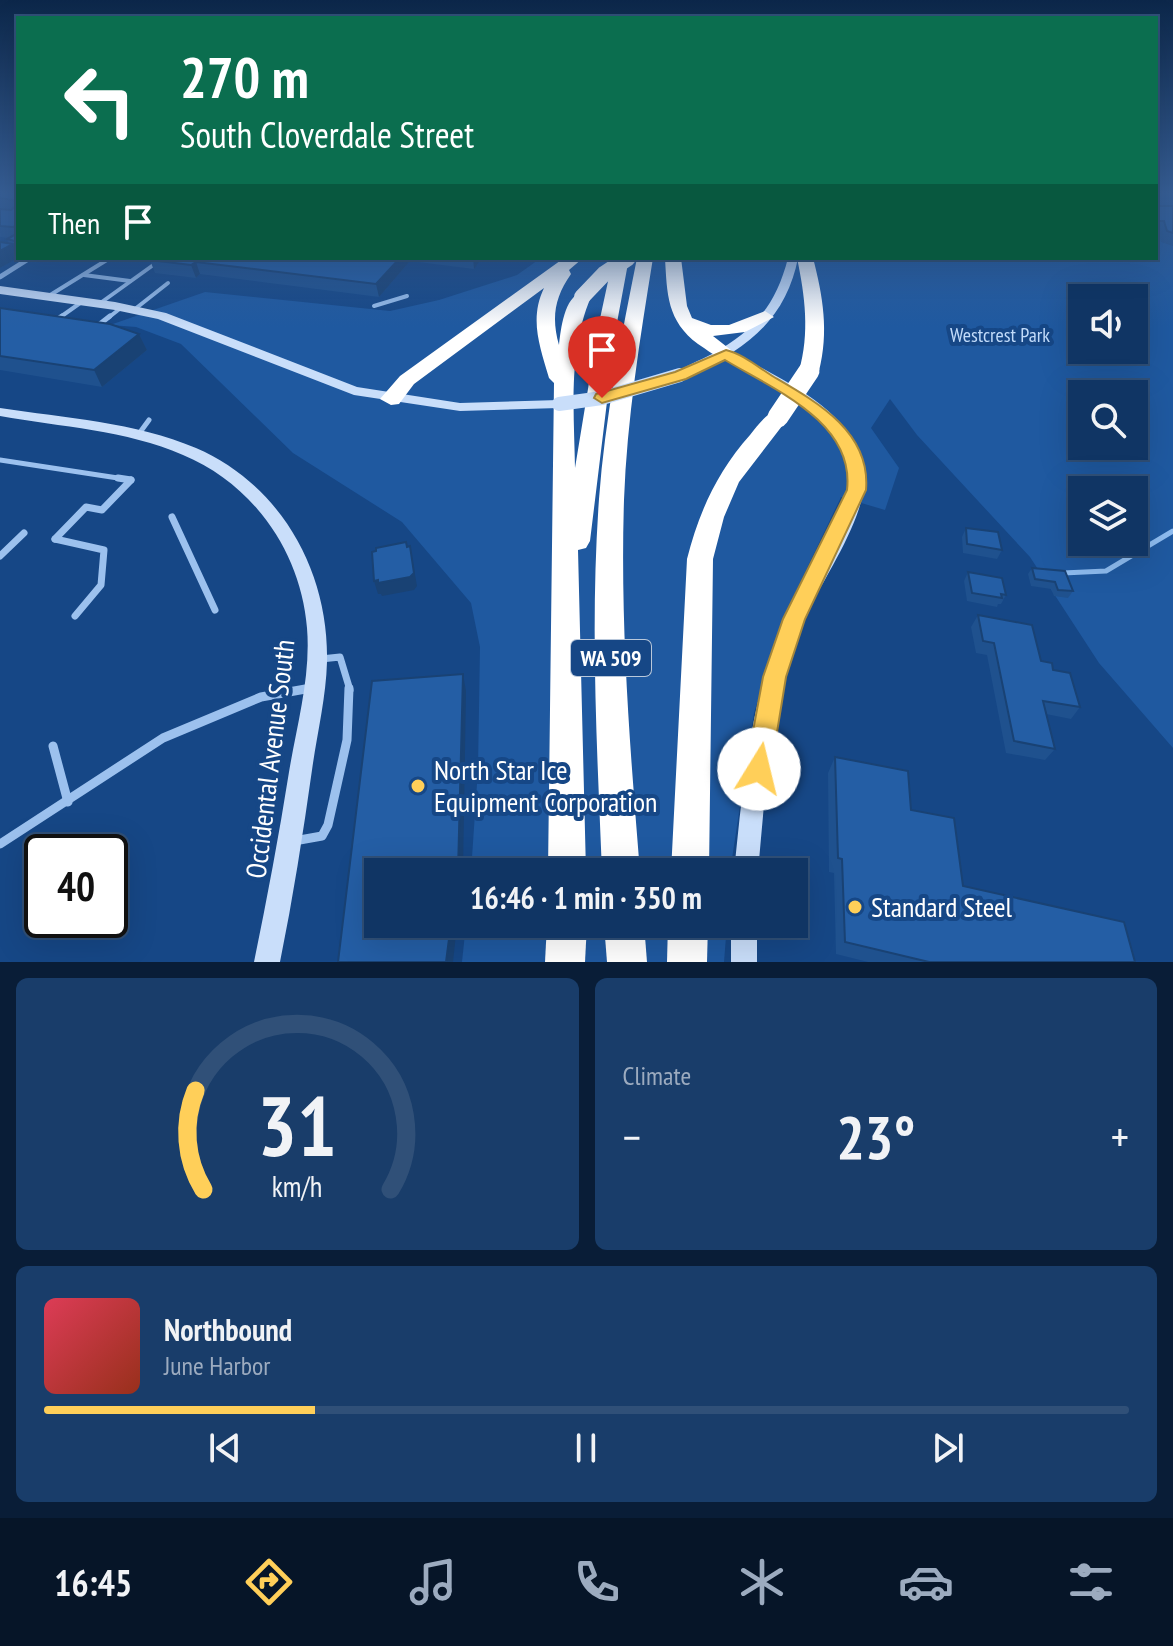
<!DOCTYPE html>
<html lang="en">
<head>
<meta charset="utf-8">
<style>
  :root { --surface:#103564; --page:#193d6a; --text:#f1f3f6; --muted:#9cabbf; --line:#305078; --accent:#ffcf59 }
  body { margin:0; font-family:"PT Sans Narrow",sans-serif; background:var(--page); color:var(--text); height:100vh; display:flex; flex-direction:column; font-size:30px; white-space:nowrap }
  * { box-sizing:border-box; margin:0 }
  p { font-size:26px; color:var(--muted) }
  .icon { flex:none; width:44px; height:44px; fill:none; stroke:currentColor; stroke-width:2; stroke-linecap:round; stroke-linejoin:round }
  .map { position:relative; height:962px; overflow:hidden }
  .sheet { display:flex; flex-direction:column; gap:16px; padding:16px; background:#091d37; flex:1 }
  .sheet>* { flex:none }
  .banner { position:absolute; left:16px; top:16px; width:1142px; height:244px; border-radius:0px; box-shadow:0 8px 32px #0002,0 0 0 2px var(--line); background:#0b6e4f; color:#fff; overflow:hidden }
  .tools { position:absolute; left:1068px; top:284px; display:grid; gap:16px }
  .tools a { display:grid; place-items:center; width:80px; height:80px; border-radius:0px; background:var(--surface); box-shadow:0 8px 32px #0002,0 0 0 2px var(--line); font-size:40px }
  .speed { position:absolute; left:24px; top:834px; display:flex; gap:16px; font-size:40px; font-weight:700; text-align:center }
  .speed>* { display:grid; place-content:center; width:104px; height:104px; border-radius:50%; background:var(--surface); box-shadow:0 8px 32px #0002,0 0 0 2px var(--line); line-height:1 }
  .speed .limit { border:4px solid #111; border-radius:12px; background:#fff; color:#111 }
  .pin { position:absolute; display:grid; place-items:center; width:68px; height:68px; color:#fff; margin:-82px -34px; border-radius:50% 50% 50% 0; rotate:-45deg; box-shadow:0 0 8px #0007 }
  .pin .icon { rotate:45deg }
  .me { position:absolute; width:88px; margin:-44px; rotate:9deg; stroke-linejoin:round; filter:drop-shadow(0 0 6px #0008) }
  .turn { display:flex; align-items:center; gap:28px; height:168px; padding:0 32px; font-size:36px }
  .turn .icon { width:104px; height:104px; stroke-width:2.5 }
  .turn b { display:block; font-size:56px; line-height:68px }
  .then { display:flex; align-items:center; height:76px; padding:0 32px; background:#0003; gap:16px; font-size:30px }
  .big { font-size:60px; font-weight:700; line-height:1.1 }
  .sheet .widget { flex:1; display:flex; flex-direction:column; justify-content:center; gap:12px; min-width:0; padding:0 28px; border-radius:12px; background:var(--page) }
  .sheet .dial { align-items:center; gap:0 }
  .dial svg { height:208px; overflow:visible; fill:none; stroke:var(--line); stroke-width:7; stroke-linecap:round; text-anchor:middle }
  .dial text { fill:var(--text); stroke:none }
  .song { display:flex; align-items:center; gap:24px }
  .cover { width:96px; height:96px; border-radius:12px; background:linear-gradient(135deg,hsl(350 70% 55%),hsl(10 70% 35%)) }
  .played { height:8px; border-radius:4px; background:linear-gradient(90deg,var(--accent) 25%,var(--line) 25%) }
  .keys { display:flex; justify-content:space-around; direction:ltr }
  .heat { display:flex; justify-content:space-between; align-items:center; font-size:44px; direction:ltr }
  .sheet .tiles { flex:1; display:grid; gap:16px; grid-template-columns:1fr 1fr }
  .widget:last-child { grid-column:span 2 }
  .trip { position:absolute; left:364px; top:858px; width:444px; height:80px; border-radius:0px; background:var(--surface); box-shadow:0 8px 32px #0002,0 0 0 2px var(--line); font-weight:700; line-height:80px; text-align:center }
  .dock { display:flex; height:128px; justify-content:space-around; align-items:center; background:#061528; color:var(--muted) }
  .dock .icon { width:56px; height:56px }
  .dock .active { color:var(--accent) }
  .dock b { font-size:36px; color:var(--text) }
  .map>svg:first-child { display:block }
  .green { fill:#1f59a0; fill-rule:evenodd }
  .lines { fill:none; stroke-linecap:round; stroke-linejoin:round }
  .stream { stroke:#8ebcf0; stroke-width:5 }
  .lane-far3 { stroke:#9cc1ee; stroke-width:4 }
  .lane-far2 { stroke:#9cc1ee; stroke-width:5 }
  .lane-far1 { stroke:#9cc1ee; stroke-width:7 }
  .lane { stroke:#9cc1ee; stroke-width:9 }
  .street { stroke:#9cc1ee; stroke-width:5 }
  .secondary { fill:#c9defa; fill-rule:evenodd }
  .highway { fill:#fff; fill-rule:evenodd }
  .secondary-bridge { stroke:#c9defa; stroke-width:14 }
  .highway-bridge-far1 { stroke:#fff; stroke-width:16 }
  .highway-bridge { stroke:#fff; stroke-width:21 }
  .wall { fill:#1f518e }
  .shaded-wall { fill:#194274 }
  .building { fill:#245ea5; stroke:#194274; stroke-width:2 }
  .route { fill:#ffcf59; stroke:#a6873a; stroke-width:2 }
  .poi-dot { fill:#ffcf59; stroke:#164786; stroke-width:3 }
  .labels { text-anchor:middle; stroke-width:8; stroke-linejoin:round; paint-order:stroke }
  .far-park-label { font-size:20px; fill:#c1dbfa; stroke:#164786 }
  .shield { fill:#164786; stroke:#b9c8db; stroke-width:2 }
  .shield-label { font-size:22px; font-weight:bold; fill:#fff }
  .near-street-label { font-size:28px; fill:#fff; stroke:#164786 }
  .near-poi-label { font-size:28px; fill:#fff; stroke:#164786; text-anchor:start }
</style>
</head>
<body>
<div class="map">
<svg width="1173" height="962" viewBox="0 0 1173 962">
  <rect width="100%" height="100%" fill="#164786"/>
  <!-- green -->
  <g class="green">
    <path d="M 1156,192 L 1173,192 L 1173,748 L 1099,663 L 1030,557 L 917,435 L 890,399 L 871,428 L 899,468 L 885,510 L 841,497 L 783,618 L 754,713 L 730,872 L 471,872 L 478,769 L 480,647 L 471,603 L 402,522 L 293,453 L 181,344 L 136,327 L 110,325 L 205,292 L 390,311 L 439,300 L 517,275 L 541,258 L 1156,258 ZM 1082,298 L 1134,298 L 1134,350 L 1082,350 ZM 1082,394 L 1134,394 L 1134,446 L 1082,446 ZM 1082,490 L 1134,490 L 1134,542 L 1082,542 Z"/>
    <path d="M 466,924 L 727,924 L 724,962 L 462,962 Z"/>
  </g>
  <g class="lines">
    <!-- stream -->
    <path class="stream" d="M 1063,573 L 1106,571 L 1173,531"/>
    <!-- lane-far3 -->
    <g class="lane-far3">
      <path d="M 84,275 L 130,281"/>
      <path d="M 47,297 L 110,258"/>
      <path d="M 99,304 L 163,258"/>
      <path d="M 374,306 L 407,296"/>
      <path d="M 135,309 L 168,283"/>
      <path d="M 59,318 L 83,301"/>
      <path d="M 108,318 L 122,307"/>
    </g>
    <!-- lane-far2 -->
    <g class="lane-far2">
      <path d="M 56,320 L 62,316"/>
      <path d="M 96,327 L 110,316"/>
      <path d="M 138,435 L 149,420"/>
      <path d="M 0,460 L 131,480"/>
    </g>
    <!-- lane-far1 -->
    <g class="lane-far1">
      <path d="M 118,478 L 131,480"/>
      <path d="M 172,517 L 215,610"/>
      <path d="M 55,539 L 104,550 L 101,585 L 75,616"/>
      <path d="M 55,539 L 86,507 L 102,510 L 131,480"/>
      <path d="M 0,556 L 24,533"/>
      <path d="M 321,659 L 340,657 L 350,690"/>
      <path d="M 300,690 L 312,688"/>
    </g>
    <!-- lane -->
    <g class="lane">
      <path d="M 53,746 L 68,802"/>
      <path d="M 294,841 L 322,836 L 328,825 L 347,740 L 349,688"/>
      <path d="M 0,844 L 163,738 L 261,697 L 311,688"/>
    </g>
    <!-- street -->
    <path class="street" d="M 0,277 L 30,258"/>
    <!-- secondary -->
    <g class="secondary">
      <path d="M 788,258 L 798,258 C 790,299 769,329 733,352 C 779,379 842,404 862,458 C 878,503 824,575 806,616 C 770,696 766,786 758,872 L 734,872 C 743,786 750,696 786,617 C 805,575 859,508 847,461 C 835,412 763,381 724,358 L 685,378 L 675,378 L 673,375 C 684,366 699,361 712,354 C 754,331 776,305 788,258 Z"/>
      <path d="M 0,286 L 115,302 L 166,313 L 357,387 L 460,403 L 559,400 L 566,404 L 559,408 L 460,411 L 354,395 L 158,319 L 115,310 L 0,294 Z"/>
      <path d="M 0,408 C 65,418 135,422 196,448 C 281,485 329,571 327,662 C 326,698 317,734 312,770 C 303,834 293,898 280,962 L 254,962 C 267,899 279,835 289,772 C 297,724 311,676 307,628 C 301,552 253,484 183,455 C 126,430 61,427 0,416 Z"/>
      <rect x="731" y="924" width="26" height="38"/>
    </g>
    <!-- highway -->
    <g class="highway">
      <path d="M 564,258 L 583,258 L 569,270 L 571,274 C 555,297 551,317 559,345 C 561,329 564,297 582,292 L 591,297 C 568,350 574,411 575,468 L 598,328 L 613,258 L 629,258 L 616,328 L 590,541 L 586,548 L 578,550 L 586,872 L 548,872 L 554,383 L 549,378 C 540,347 529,319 544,288 L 414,384 L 399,404 L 391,405 L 380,399 L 400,376 Z"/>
      <path d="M 637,258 L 653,258 C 640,338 627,419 624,500 C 620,624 630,748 640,872 L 602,872 C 597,748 590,624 599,499 C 605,418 621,338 637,258 Z"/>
      <path d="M 665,258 L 681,258 L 687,306 L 692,318 L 711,325 L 729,325 L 765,311 L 774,317 L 745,332 L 713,336 L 736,354 L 726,360 C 716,357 707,350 698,344 C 667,321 667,294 665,258 Z"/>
      <path d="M 797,258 L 813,258 C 823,296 829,332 819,371 L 809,377 L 799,371 C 810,333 805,296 797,258 Z"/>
      <path d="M 778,410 L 789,417 L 739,482 L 724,517 L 713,559 L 709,872 L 671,872 L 687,559 C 699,512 717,472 750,435 C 758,425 766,413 778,410 Z"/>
      <path d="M 547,924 L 587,924 L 585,962 L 545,962 Z"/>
      <path d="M 604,924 L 644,924 L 647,962 L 607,962 Z"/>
      <path d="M 668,924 L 708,924 L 707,962 L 667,962 Z"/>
    </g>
    <!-- secondary-bridge -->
    <path class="secondary-bridge" d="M 559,404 L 602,398 L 680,375"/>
    <!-- highway-bridge-far1 -->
    <path class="highway-bridge-far1" d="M 582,297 L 604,274 L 628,258"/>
    <!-- highway-bridge -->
    <path class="highway-bridge" d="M 778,417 L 809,371"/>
  </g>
  <!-- wall -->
  <g class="wall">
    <path d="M 0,192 L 18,192 L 18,248 L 15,247 L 18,253 L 18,258 L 0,268 L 0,242 L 9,243 L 7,239 L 9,238 L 0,237 Z"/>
    <path d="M 1156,206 L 1173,206 L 1173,246 L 1161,242 L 1158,232 L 1156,232 Z"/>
    <path d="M 153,258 L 482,258 L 474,269 L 410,261 L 379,297 L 200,274 L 196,278 L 155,273 L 150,260 Z"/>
    <path d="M 0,308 L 139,334 L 147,350 L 102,387 L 0,370 Z"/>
    <path d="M 966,528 L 1002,550 L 997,559 L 963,553 L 962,537 Z"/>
    <path d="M 1032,568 L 1073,591 L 1068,598 L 1054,596 L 1051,589 L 1031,586 L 1028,574 Z"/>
    <path d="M 968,572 L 1006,595 L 1001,604 L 998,604 L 997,607 L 967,601 L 964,581 Z"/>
    <path d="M 978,615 L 1053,670 L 1080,707 L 1071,719 L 1046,714 L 1055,749 L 1045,760 L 1006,753 L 987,655 L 976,653 L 971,627 Z"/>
    <path d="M 835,757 L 911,810 L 963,886 L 1135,962 L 868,962 L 836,954 L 834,873 L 829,872 L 828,773 Z"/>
  </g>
  <!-- shaded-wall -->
  <g class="shaded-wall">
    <path d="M 18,224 L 18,236 L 13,227 Z"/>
    <path d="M 13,244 L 18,253 L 18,258 L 0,268 L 0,251 Z"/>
    <path d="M 400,258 L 410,258 L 410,261 L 379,297 L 376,284 Z"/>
    <path d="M 473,258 L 482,258 L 474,269 Z"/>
    <path d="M 196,262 L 200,274 L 196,278 L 191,265 Z"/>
    <path d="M 139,334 L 147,350 L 102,387 L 94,370 Z"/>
    <path d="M 410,546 L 417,586 L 414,590 L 382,596 L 381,594 L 378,594 L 374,581 Z"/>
    <path d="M 463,674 L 466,691 L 463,872 L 458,872 Z"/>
    <path d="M 451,924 L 457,924 L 453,962 L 446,962 Z"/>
  </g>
  <!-- building -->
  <g class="building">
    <path d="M 0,192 L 18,192 L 18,224 L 13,227 L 0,226 L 0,209 L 11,210 L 17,205 L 13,200 L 0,198 Z"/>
    <path d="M 1156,206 L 1173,206 L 1173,233 L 1167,231 L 1164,221 L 1156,221 Z"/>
    <path d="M 18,233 L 18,242 L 7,239 Z"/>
    <path d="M 0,242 L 13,244 L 0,251 Z"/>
    <path d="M 153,258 L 400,258 L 376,284 L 196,262 L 191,265 L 150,260 Z"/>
    <path d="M 0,308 L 110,324 L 139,334 L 94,370 L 0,356 Z"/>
    <path d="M 966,528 L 998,532 L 1002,550 L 967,544 Z"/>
    <path d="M 406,542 L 407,547 L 410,546 L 414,573 L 410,577 L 378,583 L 378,580 L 374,581 L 372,552 L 376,551 L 376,548 Z"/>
    <path d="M 1032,568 L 1065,571 L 1073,591 L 1058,590 L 1055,582 L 1035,579 Z"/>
    <path d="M 968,572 L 1002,578 L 1006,595 L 1001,594 L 1002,598 L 972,593 Z"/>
    <path d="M 978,615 L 1032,625 L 1041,661 L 1052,663 L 1053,670 L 1070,673 L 1080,707 L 1043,701 L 1055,749 L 1014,741 L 994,643 L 983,641 Z"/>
    <path d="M 463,674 L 458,872 L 378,872 L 378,924 L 451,924 L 446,962 L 338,962 L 372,681 Z"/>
    <path d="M 835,757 L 908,771 L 911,810 L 954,818 L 963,886 L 1124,922 L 1135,962 L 929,962 L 845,942 L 842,859 L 838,858 Z"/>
  </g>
  <!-- sky -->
  <linearGradient id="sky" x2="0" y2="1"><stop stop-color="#0c274a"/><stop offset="0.59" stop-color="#365e95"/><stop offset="1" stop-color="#365e95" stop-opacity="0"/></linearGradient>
  <rect width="1173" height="327" fill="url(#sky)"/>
  <!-- route -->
  <path class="route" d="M 726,350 C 743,354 759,368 774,377 C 817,402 871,432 866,490 L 805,619 L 786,677 L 771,769 L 768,777 L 759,781 L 750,777 L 746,769 L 763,677 L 783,619 L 847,490 C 855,422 773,389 725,360 L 686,379 L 602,403 L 594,398 L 596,394 L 675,372 Z"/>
  <!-- markers -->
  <g class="poi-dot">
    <circle cx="418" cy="786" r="8"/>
    <circle cx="855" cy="907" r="8"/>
  </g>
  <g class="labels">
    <!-- far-park labels -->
    <g class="far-park-label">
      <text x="1000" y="342">Westcrest Park</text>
    </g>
    <!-- shield labels -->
    <rect class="shield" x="571" y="640" width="80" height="36" rx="6"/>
    <g class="shield-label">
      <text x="611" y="666">WA 509</text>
    </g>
    <!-- near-street labels -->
    <g class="near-street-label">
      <text transform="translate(270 759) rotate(-83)" y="10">Occidental Avenue South</text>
    </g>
    <!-- near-poi labels -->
    <g class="near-poi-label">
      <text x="434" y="780">North Star Ice<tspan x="434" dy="32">Equipment Corporation</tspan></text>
      <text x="871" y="917">Standard Steel</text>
    </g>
  </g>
</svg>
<div class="tools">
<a><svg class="icon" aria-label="sound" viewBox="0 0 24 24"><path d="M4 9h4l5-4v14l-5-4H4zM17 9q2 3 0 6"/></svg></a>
<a><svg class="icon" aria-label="search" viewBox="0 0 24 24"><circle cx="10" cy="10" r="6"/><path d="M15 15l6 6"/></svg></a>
<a><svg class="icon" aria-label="layers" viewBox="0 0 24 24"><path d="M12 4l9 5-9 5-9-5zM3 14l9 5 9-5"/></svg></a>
</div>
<div class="speed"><div class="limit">40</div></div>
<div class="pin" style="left:602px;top:398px;background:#d93025"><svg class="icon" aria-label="arrive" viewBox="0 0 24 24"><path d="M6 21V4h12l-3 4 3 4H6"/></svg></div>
<svg class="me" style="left:759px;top:769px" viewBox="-20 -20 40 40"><circle r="19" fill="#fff"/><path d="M0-13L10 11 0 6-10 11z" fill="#ffcf59"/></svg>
<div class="trip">16:46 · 1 min · 350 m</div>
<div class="banner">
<div class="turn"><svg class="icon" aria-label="left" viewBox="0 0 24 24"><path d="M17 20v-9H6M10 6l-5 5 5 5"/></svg><div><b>270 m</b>South Cloverdale Street</div></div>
<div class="then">Then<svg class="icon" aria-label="arrive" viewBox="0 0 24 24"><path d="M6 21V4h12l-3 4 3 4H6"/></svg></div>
</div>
</div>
<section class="sheet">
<div class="tiles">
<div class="widget dial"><svg viewBox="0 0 100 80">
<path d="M14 69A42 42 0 1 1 86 69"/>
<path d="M14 69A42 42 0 0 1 11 31" stroke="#ffcf59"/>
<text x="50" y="56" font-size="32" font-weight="700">31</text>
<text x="50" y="72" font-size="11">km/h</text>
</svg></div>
<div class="widget"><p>Climate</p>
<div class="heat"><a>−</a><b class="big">23°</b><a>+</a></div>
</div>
<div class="widget">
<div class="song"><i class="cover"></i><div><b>Northbound</b><p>June Harbor</p></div></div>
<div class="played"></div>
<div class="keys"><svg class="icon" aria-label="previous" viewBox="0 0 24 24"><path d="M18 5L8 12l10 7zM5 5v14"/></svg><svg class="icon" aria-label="pause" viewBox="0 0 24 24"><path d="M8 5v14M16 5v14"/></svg><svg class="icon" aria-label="next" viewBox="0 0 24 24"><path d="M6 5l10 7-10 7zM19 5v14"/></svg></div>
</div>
</div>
</section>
<nav class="dock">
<b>16:45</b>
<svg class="icon active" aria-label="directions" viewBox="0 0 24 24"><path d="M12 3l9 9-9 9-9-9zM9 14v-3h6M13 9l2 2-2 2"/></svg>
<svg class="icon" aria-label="music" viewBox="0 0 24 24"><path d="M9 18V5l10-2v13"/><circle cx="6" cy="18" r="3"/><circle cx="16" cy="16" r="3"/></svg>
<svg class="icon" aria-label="phone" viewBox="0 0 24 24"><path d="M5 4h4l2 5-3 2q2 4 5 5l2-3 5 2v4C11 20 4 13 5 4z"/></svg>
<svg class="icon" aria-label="climate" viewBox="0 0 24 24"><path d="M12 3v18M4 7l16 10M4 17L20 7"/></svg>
<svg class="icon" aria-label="car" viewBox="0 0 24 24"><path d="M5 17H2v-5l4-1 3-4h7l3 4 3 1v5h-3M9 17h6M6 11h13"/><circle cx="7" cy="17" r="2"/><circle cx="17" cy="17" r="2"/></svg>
<svg class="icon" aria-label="filters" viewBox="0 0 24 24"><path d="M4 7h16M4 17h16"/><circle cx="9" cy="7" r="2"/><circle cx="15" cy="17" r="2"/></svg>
</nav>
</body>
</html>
